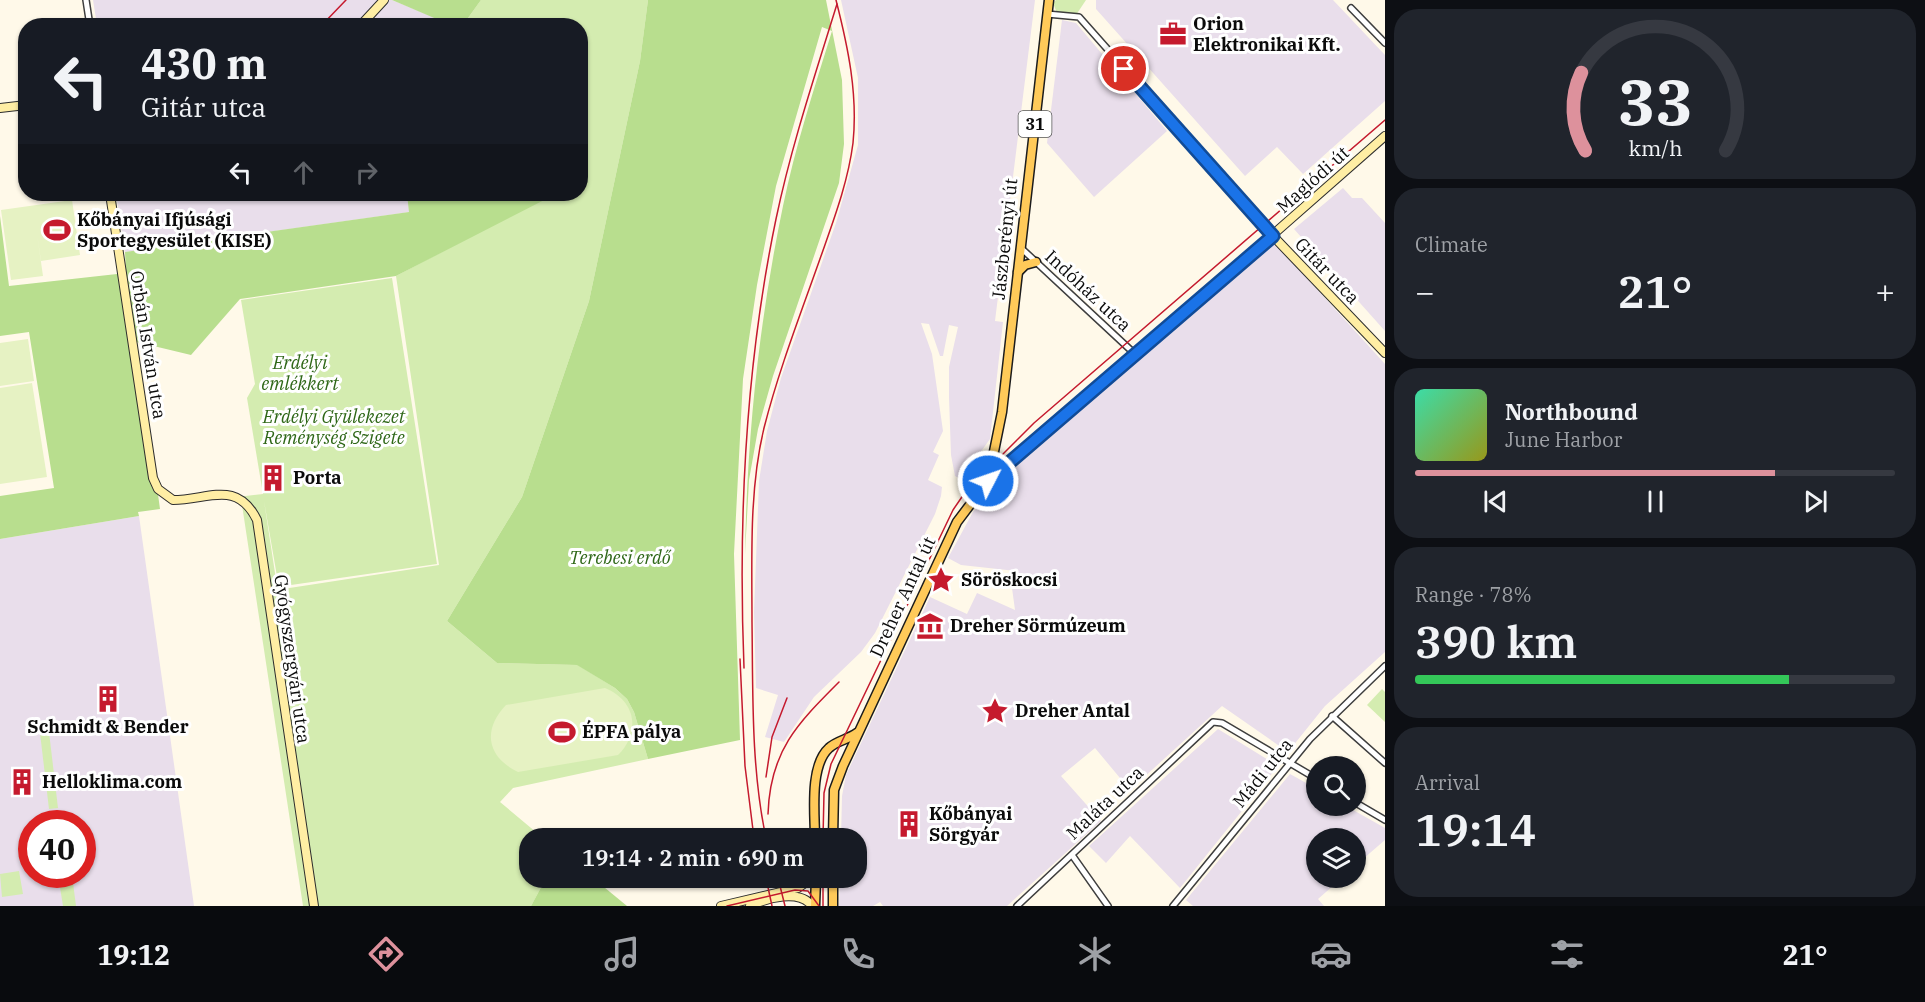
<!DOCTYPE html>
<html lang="en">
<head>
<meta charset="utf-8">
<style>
  :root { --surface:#171b24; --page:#20242c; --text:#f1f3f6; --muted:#9ea1a6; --line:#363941; --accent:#dd919c }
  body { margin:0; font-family:"IBM Plex Serif",serif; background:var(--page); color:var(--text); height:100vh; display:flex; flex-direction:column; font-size:22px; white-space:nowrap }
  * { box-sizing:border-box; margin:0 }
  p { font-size:20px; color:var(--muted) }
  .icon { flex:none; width:33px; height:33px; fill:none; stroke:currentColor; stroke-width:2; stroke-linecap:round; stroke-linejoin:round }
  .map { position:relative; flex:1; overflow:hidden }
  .details { display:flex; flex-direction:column; gap:9px; padding:9px; background:#0d0f14; width:540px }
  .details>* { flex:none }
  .hud { position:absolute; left:18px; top:18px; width:570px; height:183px; border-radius:24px; box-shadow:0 2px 4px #0004; background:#171b24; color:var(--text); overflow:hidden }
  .buttons { position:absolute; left:1306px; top:756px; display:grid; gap:12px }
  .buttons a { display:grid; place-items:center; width:60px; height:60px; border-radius:50%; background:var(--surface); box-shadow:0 2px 4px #0004; font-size:30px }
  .speed { position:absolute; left:18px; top:810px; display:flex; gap:12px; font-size:30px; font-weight:700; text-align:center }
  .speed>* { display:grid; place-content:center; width:78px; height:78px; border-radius:50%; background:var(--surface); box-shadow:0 2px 4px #0004; line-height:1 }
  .speed .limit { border:9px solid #d22; background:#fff; color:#111 }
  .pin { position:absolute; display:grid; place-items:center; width:51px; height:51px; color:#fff; margin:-26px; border:3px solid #fff; border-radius:50%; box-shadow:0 2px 6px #0007 }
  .me { position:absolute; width:66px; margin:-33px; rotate:49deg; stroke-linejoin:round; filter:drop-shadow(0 0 4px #0008) }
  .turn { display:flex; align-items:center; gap:21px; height:126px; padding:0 24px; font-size:27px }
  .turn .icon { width:78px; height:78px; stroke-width:2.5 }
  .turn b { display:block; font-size:42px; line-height:51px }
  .lanes { display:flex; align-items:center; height:57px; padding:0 24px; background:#0003; justify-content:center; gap:30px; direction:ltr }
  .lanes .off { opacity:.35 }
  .big { font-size:45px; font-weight:600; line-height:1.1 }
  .details .card { flex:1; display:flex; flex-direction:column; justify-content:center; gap:9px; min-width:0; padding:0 21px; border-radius:24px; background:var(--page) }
  .details .dial { align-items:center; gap:0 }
  .dial svg { height:156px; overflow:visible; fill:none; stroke:var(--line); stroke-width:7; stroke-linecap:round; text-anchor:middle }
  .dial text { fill:var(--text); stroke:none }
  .song { display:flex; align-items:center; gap:18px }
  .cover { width:72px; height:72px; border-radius:9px; background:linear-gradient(135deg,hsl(160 70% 55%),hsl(60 70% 35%)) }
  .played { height:6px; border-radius:3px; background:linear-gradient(90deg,var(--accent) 75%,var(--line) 75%) }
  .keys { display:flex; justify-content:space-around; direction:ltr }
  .heat { display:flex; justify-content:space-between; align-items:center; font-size:33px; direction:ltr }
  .charge { height:9px; border-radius:4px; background:linear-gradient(90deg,#34c759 78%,var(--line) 0) }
  .trip { position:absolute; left:519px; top:828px; width:348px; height:60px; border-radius:24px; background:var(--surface); box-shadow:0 2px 4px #0004; font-weight:600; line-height:60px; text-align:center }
  .tab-bar { display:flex; height:96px; justify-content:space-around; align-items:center; background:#090b0e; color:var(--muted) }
  .tab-bar .icon { width:42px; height:42px }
  .tab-bar .selected { color:var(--accent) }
  .tab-bar b { font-size:27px; color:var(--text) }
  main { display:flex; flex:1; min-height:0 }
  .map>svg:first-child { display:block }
  .industrial { fill:#e9deeb; fill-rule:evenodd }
  .green { fill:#d4ecb0 }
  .forest { fill:#b8de8e }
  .pitch { fill:#e6f2c3 }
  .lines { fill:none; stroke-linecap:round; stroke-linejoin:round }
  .street-casing { stroke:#3e3e3e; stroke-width:8 }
  .secondary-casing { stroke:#2d2d2d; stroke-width:10 }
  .primary-casing { stroke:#1c1c1c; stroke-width:11 }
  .street { stroke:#fff; stroke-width:5 }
  .secondary { stroke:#ffeea4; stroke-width:8 }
  .primary { stroke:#ffca59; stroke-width:8 }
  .tram { stroke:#c51a2e; stroke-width:1.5 }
  .rail { stroke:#c51a2e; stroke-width:1.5 }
  .route-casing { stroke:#114b97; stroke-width:15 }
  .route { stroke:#1a73e8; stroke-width:10 }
  .labels { text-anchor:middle; stroke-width:6; stroke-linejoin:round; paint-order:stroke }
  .shield { fill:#fff; stroke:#545454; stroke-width:1.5 }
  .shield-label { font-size:16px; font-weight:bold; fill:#0b0b0b }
  .poi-label { font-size:18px; font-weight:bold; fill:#0b0b0b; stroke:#fff; text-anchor:start }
  .street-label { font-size:18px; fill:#0b0b0b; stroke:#fff }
  .park-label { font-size:18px; font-style:italic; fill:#2e6717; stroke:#fff }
</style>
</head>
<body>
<main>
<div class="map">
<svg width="1385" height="906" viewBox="0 0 1385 906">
  <rect width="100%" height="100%" fill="#fff9e9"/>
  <!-- industrial -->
  <g class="industrial">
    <path d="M 93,0 L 392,0 L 453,25 L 97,25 Z"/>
    <path d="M 841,0 L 1035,0 L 995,321 L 1003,322 L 990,439 L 961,479 L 955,476 L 951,455 L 949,397 L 949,367 L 958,327 L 949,325 L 943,356 L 940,356 L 929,324 L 921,323 L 932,354 L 943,431 L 933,452 L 939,455 L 928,480 L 942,487 L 941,496 L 935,514 L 875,633 L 861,652 L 814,697 L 784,742 L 765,737 L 778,695 L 756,688 L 754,612 L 759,481 L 767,431 L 781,378 L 836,223 L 858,145 L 858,78 Z"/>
    <path d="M 1096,0 L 1333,0 L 1385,55 L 1385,101 L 1303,174 L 1277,147 L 1245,176 L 1096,9 Z"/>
    <path d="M 1062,20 L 1076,23 L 1167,131 L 1094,197 L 1047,143 Z"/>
    <path d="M 1343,188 L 1352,198 L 1362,198 L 1385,223 L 1385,331 L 1294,229 Z"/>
    <path d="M 116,194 L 407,194 L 410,212 L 125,252 Z"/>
    <path d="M 1274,242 L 1385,364 L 1385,652 L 1325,706 L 1288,752 L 1222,706 L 1130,790 L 1095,748 L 1061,776 L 1101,821 L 1007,906 L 883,906 L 880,902 L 873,906 L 839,906 L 840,878 L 856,878 L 856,838 L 841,838 L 842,796 L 846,775 L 930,597 L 967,614 L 977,593 L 1015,610 L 1012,588 L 1016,571 L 961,565 L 948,558 L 973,512 L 994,486 Z"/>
    <path d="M 139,516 L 194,906 L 0,906 L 0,539 ZM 32,824 L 82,824 L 82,874 L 32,874 Z"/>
    <path d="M 1218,729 L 1278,766 L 1180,888 L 1130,836 L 1106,863 L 1089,846 Z"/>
    <path d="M 1290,774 L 1317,789 L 1317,806 L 1346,806 L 1385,828 L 1385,840 L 1356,865 L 1356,838 L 1317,838 L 1317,878 L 1342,878 L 1318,899 L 1324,906 L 1193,906 L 1186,900 Z"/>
  </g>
  <!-- green -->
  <g class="green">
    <path d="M 481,0 L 648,0 L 640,61 L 589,301 L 522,497 L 447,621 L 497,663 L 578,665 L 615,688 L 627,699 L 634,712 L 648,759 L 513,788 L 500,802 L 543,838 L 530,838 L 530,878 L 546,878 L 531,906 L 303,906 L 242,505 L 228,498 L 263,494 L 247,398 L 255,384 L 241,300 L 392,278 L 437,564 L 284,586 L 278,582 L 264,501 L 277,586 L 283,589 L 439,565 L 396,276 L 552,194 L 580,194 L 580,26 L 463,25 Z"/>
    <path d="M 1056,0 L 1086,0 L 1076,15 L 1057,13 L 1053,3 Z"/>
    <path d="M 1382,689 L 1385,692 L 1385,722 L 1367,705 Z"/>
    <path d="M 49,732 L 58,808 L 49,809 L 40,733 Z"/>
    <path d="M 19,871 L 23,894 L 2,897 L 0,874 Z"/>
    <path d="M 58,875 L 72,875 L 76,906 L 63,906 Z"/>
  </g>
  <!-- forest -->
  <g class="forest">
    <path d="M 392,0 L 481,0 L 463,25 L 453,26 Z"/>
    <path d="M 648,0 L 826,0 L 842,80 L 844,144 L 839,183 L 773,376 L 758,429 L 749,480 L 745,554 C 747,437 759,321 783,206 C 795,147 814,89 832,31 L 822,27 L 776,186 L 757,285 L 743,379 L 734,554 L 740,740 L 648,759 L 634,712 L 627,699 L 615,688 L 577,665 L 497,663 L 447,621 L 522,497 L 589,301 L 640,61 Z"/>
    <path d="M 407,194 L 554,195 L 396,276 L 240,299 L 191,355 L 137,342 L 160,509 L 138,512 L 139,516 L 0,539 L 0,496 L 54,488 L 29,332 L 0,336 L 0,216 L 9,286 L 126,273 L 125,252 L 409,212 Z"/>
    <path d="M 546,878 L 593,878 L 627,906 L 531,906 Z"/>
  </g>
  <!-- pitch -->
  <g class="pitch">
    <path d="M 72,200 L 80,255 L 41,261 L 37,234 L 43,276 L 11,280 L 1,210 Z"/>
    <path d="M 28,339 L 34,381 L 0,386 L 0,343 Z"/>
    <path d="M 32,383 L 47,477 L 0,484 L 0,388 Z"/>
    <path d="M 605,688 C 636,701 641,732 618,755 L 518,772 C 487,757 482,730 506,705 Z"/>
  </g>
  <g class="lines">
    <defs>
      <g id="street">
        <path d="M 86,0 L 90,26"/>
        <path d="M 1351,8 L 1385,43"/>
        <path d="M 1047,14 L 1079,17 L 1273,236"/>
        <path d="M 1021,248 L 1136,355"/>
        <path d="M 1332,716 L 1385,763"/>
        <path d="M 1356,803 L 1385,820"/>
        <path d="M 1072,855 L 1108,906"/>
        <path d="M 1017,906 L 1213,722 L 1222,723 L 1317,779"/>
        <path d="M 1173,906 L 1310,739 L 1385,666"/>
      </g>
      <g id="secondary">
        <path d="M 360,26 L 384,0"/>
        <path d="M 0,108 L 26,105"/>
        <path d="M 110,194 L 153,478 L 158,489 L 173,500 C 208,500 237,479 257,520 L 314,906"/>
        <path d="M 1273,236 L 1385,353"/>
        <path d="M 988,481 L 1136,355 L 1385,136"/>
        <path d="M 721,906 L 798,888 L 812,878"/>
        <path d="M 750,906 C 767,898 800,889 812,906"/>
      </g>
      <g id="primary">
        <path d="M 1018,272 L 1025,265 L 1036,262"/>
        <path d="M 815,838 C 815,815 809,766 829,748 C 836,741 849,739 857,733"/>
        <path d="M 833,838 L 834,790 L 843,766 L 957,522 L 988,481 L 1002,412 L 1049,0"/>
        <path d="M 833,878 L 833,906"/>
        <path d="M 815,906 L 816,878"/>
      </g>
    </defs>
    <!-- street casing -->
    <use href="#street" class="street-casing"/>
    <!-- secondary casing -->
    <use href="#secondary" class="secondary-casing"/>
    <!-- primary casing -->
    <use href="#primary" class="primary-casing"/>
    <!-- street -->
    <use href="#street" class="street"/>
    <!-- secondary -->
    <use href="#secondary" class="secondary"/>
    <!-- primary -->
    <use href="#primary" class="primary"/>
    <!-- tram -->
    <g class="tram">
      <path d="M 823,838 L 824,793 L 831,764 L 953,510 L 966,491 L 1034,423 L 1385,120"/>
      <path d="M 727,906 L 795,890 L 808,891 L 819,906"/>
      <path d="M 823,906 L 823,878"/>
    </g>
    <!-- rail -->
    <g class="rail">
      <path d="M 321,26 L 346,0"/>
      <path d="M 740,659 L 745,766 L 754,838"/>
      <path d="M 744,668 C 738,517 745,368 776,219 C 791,147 815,75 837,4"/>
      <path d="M 766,777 L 772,737 L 787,698"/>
      <path d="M 768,814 C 770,751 797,724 839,682"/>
      <path d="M 766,838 C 751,768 753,693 752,622 C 752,558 749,490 764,428 C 779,369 801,313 821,256 C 834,219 848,182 853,143 C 858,94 848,47 836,0"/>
      <path d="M 766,878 L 772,906"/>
      <path d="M 778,878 L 785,906"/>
    </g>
  </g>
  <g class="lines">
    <defs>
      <path id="route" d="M 988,481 L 1273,236 L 1124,69"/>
    </defs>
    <!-- route casing -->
    <use href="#route" class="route-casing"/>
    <!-- route -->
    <use href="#route" class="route"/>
  </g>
  <!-- icons -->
  <defs>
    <symbol id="office-bare" viewBox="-9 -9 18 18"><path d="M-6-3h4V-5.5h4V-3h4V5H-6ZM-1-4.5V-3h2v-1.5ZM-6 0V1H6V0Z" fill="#c51a2e" stroke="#fff" stroke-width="2.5" paint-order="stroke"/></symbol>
    <symbol id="stadium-bare" viewBox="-9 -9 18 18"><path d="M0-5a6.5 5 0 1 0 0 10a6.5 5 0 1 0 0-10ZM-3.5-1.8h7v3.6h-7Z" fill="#c51a2e" stroke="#fff" stroke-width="2.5" paint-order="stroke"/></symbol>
    <symbol id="building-bare" viewBox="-9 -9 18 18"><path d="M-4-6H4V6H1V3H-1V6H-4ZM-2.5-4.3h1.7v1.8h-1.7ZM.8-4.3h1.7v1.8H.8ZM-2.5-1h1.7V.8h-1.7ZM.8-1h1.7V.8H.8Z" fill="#c51a2e" stroke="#fff" stroke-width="2.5" paint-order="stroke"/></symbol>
    <symbol id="sight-bare" viewBox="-9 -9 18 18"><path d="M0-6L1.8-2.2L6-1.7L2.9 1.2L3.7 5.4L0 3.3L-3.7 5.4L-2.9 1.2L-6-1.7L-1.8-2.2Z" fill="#c51a2e" stroke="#fff" stroke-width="2.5" paint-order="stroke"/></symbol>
    <symbol id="museum-bare" viewBox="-9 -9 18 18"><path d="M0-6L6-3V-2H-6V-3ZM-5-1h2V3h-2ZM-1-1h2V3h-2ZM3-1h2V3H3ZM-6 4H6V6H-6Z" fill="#c51a2e" stroke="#fff" stroke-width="2.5" paint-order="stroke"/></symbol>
  </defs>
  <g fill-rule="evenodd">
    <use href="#office-bare" x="1154" y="15" width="38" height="38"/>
    <use href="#stadium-bare" x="38" y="211" width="38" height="38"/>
    <use href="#building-bare" x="254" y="459" width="38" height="38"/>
    <use href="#sight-bare" x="922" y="561" width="38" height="38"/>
    <use href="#museum-bare" x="911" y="607" width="38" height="38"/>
    <use href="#building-bare" x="89" y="680" width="38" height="38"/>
    <use href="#sight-bare" x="976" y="692" width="38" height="38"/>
    <use href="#stadium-bare" x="543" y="713" width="38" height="38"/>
    <use href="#building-bare" x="3" y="763" width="38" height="38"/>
    <use href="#building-bare" x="890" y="805" width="38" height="38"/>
  </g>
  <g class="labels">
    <!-- shield labels -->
    <rect class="shield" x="1018.5" y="111" width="33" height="26" rx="4.5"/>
    <g class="shield-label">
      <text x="1035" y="130">31</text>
    </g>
    <!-- poi labels -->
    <g class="poi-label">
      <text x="1193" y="30">Orion<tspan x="1193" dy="21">Elektronikai Kft.</tspan></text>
      <text x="77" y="226">Kőbányai Ifjúsági<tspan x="77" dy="21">Sportegyesület (KISE)</tspan></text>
      <text x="293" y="484">Porta</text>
      <text x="961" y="586">Söröskocsi</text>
      <text x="950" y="632">Dreher Sörmúzeum</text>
      <text x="1015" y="717">Dreher Antal</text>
      <text x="108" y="733" text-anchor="middle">Schmidt &amp; Bender</text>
      <text x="582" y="738">ÉPFA pálya</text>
      <text x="42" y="788">Helloklima.com</text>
      <text x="929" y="820">Kőbányai<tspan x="929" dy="21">Sörgyár</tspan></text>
    </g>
    <!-- street labels -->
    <g class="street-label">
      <text transform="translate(1313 180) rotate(-42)" y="6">Maglódi út</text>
      <text transform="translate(1005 239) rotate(-84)" y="6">Jászberényi út</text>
      <text transform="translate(1327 271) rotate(46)" y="6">Gitár utca</text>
      <text transform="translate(1088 291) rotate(43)" y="6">Indóház utca</text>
      <text transform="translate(148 345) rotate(81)" y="6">Orbán István utca</text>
      <text transform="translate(903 597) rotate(-65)" y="6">Dreher Antal út</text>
      <text transform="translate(292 659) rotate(82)" y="6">Gyógyszergyári utca</text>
      <text transform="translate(1263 773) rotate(-51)" y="6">Mádi utca</text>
      <text transform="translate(1105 803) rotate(-43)" y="6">Maláta utca</text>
    </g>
    <!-- park labels -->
    <g class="park-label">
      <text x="300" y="369">Erdélyi<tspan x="300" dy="21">emlékkert</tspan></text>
      <text x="334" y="423">Erdélyi Gyülekezet<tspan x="334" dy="21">Reménység Szigete</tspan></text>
      <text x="620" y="564">Terebesi erdő</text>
    </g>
  </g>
</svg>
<div class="buttons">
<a><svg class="icon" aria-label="search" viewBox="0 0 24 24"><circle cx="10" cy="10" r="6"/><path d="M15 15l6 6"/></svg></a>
<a><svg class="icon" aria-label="layers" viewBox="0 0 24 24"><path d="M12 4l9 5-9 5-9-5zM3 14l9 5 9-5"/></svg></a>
</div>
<div class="speed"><div class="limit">40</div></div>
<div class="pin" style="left:1124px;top:69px;background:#d93025"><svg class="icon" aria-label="arrive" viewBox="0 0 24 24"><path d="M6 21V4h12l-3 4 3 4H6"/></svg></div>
<svg class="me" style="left:988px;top:481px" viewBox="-20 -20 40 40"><circle r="17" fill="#1a73e8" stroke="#fff" stroke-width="3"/><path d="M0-11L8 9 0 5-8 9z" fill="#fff"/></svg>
<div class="trip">19:14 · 2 min · 690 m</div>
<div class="hud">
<div class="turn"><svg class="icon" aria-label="left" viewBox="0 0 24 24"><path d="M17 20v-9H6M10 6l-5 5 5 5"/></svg><div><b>430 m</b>Gitár utca</div></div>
<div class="lanes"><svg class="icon" aria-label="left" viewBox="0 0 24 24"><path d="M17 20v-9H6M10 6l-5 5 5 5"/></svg><svg class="icon off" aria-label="ahead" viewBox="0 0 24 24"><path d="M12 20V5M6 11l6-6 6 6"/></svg><svg class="icon off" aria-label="right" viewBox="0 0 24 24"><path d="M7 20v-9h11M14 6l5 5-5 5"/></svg></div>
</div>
</div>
<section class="details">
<div class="card dial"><svg viewBox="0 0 100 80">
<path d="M14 69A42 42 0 1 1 86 69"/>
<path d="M14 69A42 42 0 0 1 12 29" stroke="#dd919c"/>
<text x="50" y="56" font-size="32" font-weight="700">33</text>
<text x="50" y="72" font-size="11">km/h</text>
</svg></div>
<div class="card"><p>Climate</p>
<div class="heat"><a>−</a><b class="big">21°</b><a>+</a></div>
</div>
<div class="card">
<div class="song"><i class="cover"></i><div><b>Northbound</b><p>June Harbor</p></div></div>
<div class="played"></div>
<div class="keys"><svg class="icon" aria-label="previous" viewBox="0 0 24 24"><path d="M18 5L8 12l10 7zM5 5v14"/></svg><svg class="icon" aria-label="pause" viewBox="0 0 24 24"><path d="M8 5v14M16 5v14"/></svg><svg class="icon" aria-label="next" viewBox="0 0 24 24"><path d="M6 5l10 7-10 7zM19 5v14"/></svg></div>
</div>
<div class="card"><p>Range · 78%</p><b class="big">390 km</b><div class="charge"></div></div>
<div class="card"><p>Arrival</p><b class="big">19:14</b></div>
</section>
</main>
<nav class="tab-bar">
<b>19:12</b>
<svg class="icon selected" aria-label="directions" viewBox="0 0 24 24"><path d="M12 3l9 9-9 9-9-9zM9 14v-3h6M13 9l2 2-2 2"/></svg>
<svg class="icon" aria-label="music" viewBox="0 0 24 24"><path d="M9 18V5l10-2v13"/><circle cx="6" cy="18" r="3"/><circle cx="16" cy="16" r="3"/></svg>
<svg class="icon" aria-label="phone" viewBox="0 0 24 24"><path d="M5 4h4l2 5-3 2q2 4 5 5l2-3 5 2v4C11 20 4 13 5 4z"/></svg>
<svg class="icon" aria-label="climate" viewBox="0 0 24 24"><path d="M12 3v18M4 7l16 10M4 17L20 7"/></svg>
<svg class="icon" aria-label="car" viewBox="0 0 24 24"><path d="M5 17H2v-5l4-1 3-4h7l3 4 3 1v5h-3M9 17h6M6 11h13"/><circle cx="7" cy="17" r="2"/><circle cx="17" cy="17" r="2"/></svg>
<svg class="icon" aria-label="filters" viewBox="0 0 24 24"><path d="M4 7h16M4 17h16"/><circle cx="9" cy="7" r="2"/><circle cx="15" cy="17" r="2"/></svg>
<b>21°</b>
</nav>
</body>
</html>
